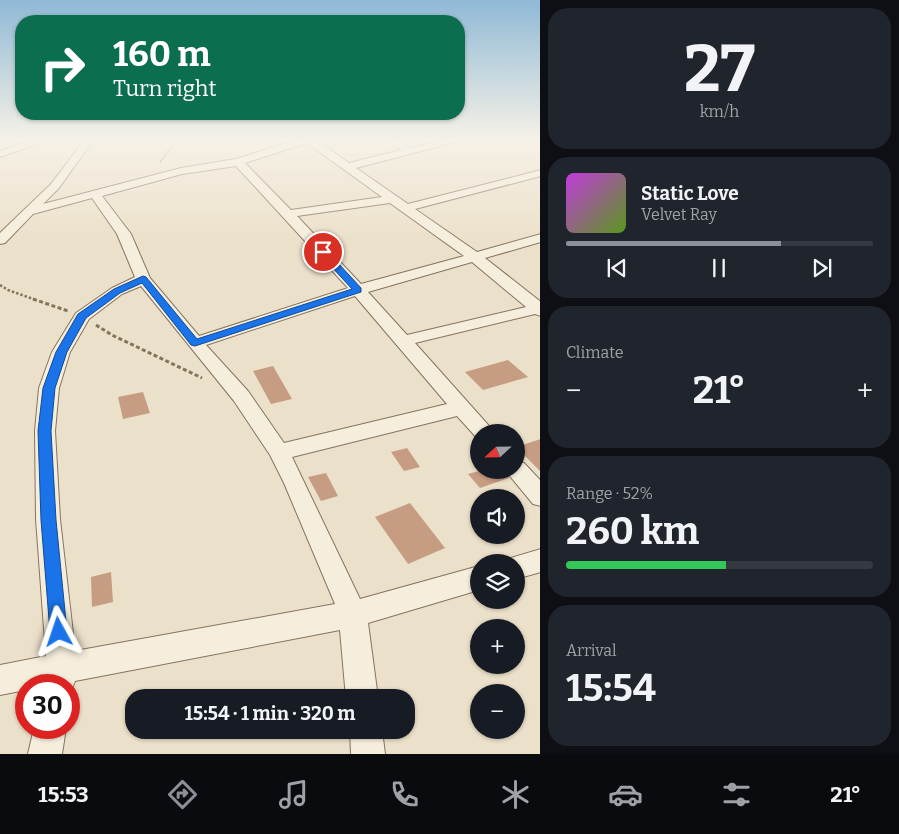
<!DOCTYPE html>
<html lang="en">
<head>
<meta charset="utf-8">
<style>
  :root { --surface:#171b24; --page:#20242c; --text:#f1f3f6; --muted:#9ea1a6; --line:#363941; --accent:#8c9099 }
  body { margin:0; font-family:Bitter,serif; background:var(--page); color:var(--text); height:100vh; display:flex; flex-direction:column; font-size:19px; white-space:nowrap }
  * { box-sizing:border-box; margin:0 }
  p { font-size:16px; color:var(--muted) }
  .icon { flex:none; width:28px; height:28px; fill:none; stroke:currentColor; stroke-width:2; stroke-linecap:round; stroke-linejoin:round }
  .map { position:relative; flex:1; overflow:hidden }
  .sheet { display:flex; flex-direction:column; gap:8px; padding:8px; background:#0d0f14; width:359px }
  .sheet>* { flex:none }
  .hud { position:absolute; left:15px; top:15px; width:450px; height:105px; border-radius:20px; box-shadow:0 1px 4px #0004; background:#0b6e4f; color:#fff; overflow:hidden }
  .needle { width:32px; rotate:248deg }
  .tools { position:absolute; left:470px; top:424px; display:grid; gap:10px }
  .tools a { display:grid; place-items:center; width:55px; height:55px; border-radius:50%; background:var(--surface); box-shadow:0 1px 4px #0004; font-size:25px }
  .speed { position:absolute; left:15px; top:674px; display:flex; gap:10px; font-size:25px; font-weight:700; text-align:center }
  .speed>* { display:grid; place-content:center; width:65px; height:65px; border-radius:50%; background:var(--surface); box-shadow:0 1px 4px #0004; line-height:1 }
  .speed .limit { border:8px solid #d22; background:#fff; color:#111 }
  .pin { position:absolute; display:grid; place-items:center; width:42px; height:42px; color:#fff; margin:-21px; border:2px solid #fff; border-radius:50%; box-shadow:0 1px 5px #0007 }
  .me { position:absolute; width:55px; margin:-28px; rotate:355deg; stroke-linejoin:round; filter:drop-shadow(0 0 4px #0008) }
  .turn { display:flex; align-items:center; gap:18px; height:105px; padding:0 15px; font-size:22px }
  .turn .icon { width:65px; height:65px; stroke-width:2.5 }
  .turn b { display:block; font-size:35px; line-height:42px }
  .big { font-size:38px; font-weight:700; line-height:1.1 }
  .sheet .card { flex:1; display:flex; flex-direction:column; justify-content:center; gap:8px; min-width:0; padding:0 18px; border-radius:20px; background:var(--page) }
  .sheet .dial { align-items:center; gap:0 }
  .dial b { font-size:65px; line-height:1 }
  .song { display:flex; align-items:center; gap:15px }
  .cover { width:60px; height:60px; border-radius:8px; background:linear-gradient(135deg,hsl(290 70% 55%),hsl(90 70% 35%)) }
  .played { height:5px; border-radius:2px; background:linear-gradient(90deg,var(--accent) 70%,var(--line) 70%) }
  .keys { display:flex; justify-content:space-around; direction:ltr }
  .heat { display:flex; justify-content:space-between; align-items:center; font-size:28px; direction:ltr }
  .charge { height:8px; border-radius:4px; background:linear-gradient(90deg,#34c759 52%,var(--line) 0) }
  .trip { position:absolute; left:125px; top:689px; width:290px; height:50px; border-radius:20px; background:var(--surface); box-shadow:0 1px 4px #0004; font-weight:700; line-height:50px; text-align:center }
  .dock { display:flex; height:80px; justify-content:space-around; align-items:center; background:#090b0e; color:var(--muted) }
  .dock .icon { width:35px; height:35px }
  .dock .current { color:var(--accent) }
  .dock b { font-size:22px; color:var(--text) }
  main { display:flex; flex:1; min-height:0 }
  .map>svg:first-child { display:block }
  .building { fill:#c69d82 }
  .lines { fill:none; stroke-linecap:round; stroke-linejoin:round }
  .minor-casing { stroke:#86735f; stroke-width:2 }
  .path-far2 { stroke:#86735f; stroke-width:2; stroke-dasharray:2 1; stroke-linecap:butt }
  .path-far1 { stroke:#86735f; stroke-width:2.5; stroke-dasharray:2.5 2; stroke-linecap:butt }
  .path { stroke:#86735f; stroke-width:3; stroke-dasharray:4 2.5; stroke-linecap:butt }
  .minor { fill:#f6eedc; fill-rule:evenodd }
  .route { fill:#1a73e8; stroke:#114b97 }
</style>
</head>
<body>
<main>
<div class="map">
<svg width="541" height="754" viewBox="0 0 541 754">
  <rect width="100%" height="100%" fill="#ebe0c9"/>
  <!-- building -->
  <g class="building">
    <path d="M 508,360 L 528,377 L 483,390 L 465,372 Z"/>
    <path d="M 273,366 L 292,399 L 271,404 L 253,371 Z"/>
    <path d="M 143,392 L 150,413 L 123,419 L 118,397 Z"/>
    <path d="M 541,439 L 541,472 L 516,447 Z"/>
    <path d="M 407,448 L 420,467 L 404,471 L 391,452 Z"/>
    <path d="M 483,470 L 503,470 L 509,478 L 480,488 L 468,474 Z"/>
    <path d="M 326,473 L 338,496 L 321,501 L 308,477 Z"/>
    <path d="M 410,503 L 445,548 L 408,564 L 375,517 Z"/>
    <path d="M 111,572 L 113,602 L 92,607 L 91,577 Z"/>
  </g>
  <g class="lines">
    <defs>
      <g id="minor">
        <path d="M 35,139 L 50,139 L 0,157 L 0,151 Z"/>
        <path d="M 85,139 L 94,139 L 59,188 L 43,204 L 181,168 L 236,159 L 299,139 L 315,139 L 349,163 L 401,150 L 385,139 L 397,139 L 411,148 L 448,139 L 467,139 L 356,168 L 408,204 L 541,170 L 541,176 L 415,209 L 477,252 L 541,234 L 541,242 L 485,258 L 541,302 L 541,316 L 535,314 L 415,343 L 490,427 L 493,432 L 479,432 L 479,438 L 476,437 L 457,416 L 292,457 L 360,599 L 479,566 L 479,590 L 368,623 L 378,698 L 346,698 L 340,630 L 75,681 L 69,696 L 69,685 L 26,685 L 26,690 L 0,695 L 0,665 L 46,656 L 36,519 L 35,431 L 39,388 L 52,352 L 76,313 L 112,288 L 135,277 L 117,234 L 92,198 L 33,214 L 5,243 L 0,244 L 0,233 L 51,184 ZM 307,143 L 382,197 L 291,210 L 245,163 ZM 236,166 L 348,288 L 199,336 L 150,278 L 131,234 L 102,196 L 182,174 ZM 390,203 L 464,256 L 361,284 L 297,216 ZM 472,262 L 526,307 L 407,335 L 368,292 ZM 141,286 L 234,401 L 270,455 L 284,483 L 335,604 L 75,651 L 60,519 L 55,431 L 59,388 L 70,352 L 89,319 L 122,294 ZM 355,296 L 447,404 L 284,443 L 248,391 L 206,345 Z"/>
        <path d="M 516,461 L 524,463 L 541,481 L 541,506 L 533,504 L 505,470 L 516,470 Z"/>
        <path d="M 541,549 L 541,572 L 516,579 L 516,562 L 505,562 L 507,559 Z"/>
        <path d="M 34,728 L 66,728 L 62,754 L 28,754 Z"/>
        <path d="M 350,730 L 382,730 L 385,754 L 351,754 Z"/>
      </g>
    </defs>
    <!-- minor casing -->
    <use href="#minor" class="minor-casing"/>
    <!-- path-far2 -->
    <path class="path-far2" d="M 160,162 L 178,139"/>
    <!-- path-far1 -->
    <path class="path-far1" d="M 0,285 L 8,290 L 36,300"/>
    <!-- path -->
    <g class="path">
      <path d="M 33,299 L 68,311"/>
      <path d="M 96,325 L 112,335 L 202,378"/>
    </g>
    <!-- minor -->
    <use href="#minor" class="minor"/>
  </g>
  <!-- sky -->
  <linearGradient id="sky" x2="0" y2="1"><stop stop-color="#8fb9d5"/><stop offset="0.57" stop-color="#f6f1e7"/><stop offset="1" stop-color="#f6f1e7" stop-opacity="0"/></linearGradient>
  <rect width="541" height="245" fill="url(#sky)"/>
  <!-- route -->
  <path class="route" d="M 320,250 L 326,250 L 361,288 L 361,292 L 195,346 L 191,345 L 142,283 L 120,293 L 86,318 L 67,352 L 55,388 L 51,431 L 56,520 L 67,632 L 65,638 L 59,641 L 52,638 L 50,632 L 41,520 L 38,431 L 43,388 L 56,352 L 78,314 L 114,289 L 143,276 L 146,277 L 197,339 L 352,289 L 320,254 Z"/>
</svg>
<div class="tools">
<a><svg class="needle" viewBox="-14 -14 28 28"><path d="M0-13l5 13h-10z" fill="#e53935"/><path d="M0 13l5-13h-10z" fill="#9ea1a6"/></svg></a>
<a><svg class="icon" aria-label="sound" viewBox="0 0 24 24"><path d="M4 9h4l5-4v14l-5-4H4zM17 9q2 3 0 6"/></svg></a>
<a><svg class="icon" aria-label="layers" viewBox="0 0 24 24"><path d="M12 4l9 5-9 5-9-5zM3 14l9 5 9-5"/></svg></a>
<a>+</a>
<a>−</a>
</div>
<div class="speed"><div class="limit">30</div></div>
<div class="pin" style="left:323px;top:252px;background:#d93025"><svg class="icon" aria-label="arrive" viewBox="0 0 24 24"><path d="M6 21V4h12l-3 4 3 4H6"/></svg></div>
<svg class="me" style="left:59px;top:632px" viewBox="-20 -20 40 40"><path d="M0-17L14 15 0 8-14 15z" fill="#1a73e8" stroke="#fff" stroke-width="4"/></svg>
<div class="trip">15:54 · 1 min · 320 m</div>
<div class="hud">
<div class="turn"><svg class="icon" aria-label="right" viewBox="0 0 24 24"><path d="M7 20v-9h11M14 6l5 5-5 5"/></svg><div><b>160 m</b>Turn right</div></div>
</div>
</div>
<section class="sheet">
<div class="card dial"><b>27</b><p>km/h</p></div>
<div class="card">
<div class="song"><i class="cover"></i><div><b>Static Love</b><p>Velvet Ray</p></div></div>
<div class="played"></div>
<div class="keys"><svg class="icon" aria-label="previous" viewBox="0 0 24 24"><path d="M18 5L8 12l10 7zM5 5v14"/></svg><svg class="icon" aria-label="pause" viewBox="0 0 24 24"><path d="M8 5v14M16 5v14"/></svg><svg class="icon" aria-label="next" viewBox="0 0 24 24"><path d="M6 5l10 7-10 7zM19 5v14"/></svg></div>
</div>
<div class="card"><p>Climate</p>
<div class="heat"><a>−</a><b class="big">21°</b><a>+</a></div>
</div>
<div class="card"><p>Range · 52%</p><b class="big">260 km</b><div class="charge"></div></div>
<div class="card"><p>Arrival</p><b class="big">15:54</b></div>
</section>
</main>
<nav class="dock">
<b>15:53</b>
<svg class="icon current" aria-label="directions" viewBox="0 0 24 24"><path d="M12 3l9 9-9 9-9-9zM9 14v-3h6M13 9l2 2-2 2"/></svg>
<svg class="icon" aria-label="music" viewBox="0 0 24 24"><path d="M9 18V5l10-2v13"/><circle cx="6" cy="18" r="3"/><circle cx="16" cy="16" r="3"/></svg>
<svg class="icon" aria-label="phone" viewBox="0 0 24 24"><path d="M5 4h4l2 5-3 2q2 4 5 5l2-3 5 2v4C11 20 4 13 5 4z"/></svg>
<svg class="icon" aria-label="climate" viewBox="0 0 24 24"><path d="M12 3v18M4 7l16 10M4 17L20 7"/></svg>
<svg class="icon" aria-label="car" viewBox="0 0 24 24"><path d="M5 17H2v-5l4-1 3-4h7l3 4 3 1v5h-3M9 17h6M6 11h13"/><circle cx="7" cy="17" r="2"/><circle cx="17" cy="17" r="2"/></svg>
<svg class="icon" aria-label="filters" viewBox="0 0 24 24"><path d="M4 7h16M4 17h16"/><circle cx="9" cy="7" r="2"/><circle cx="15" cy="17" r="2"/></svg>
<b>21°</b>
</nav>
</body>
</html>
